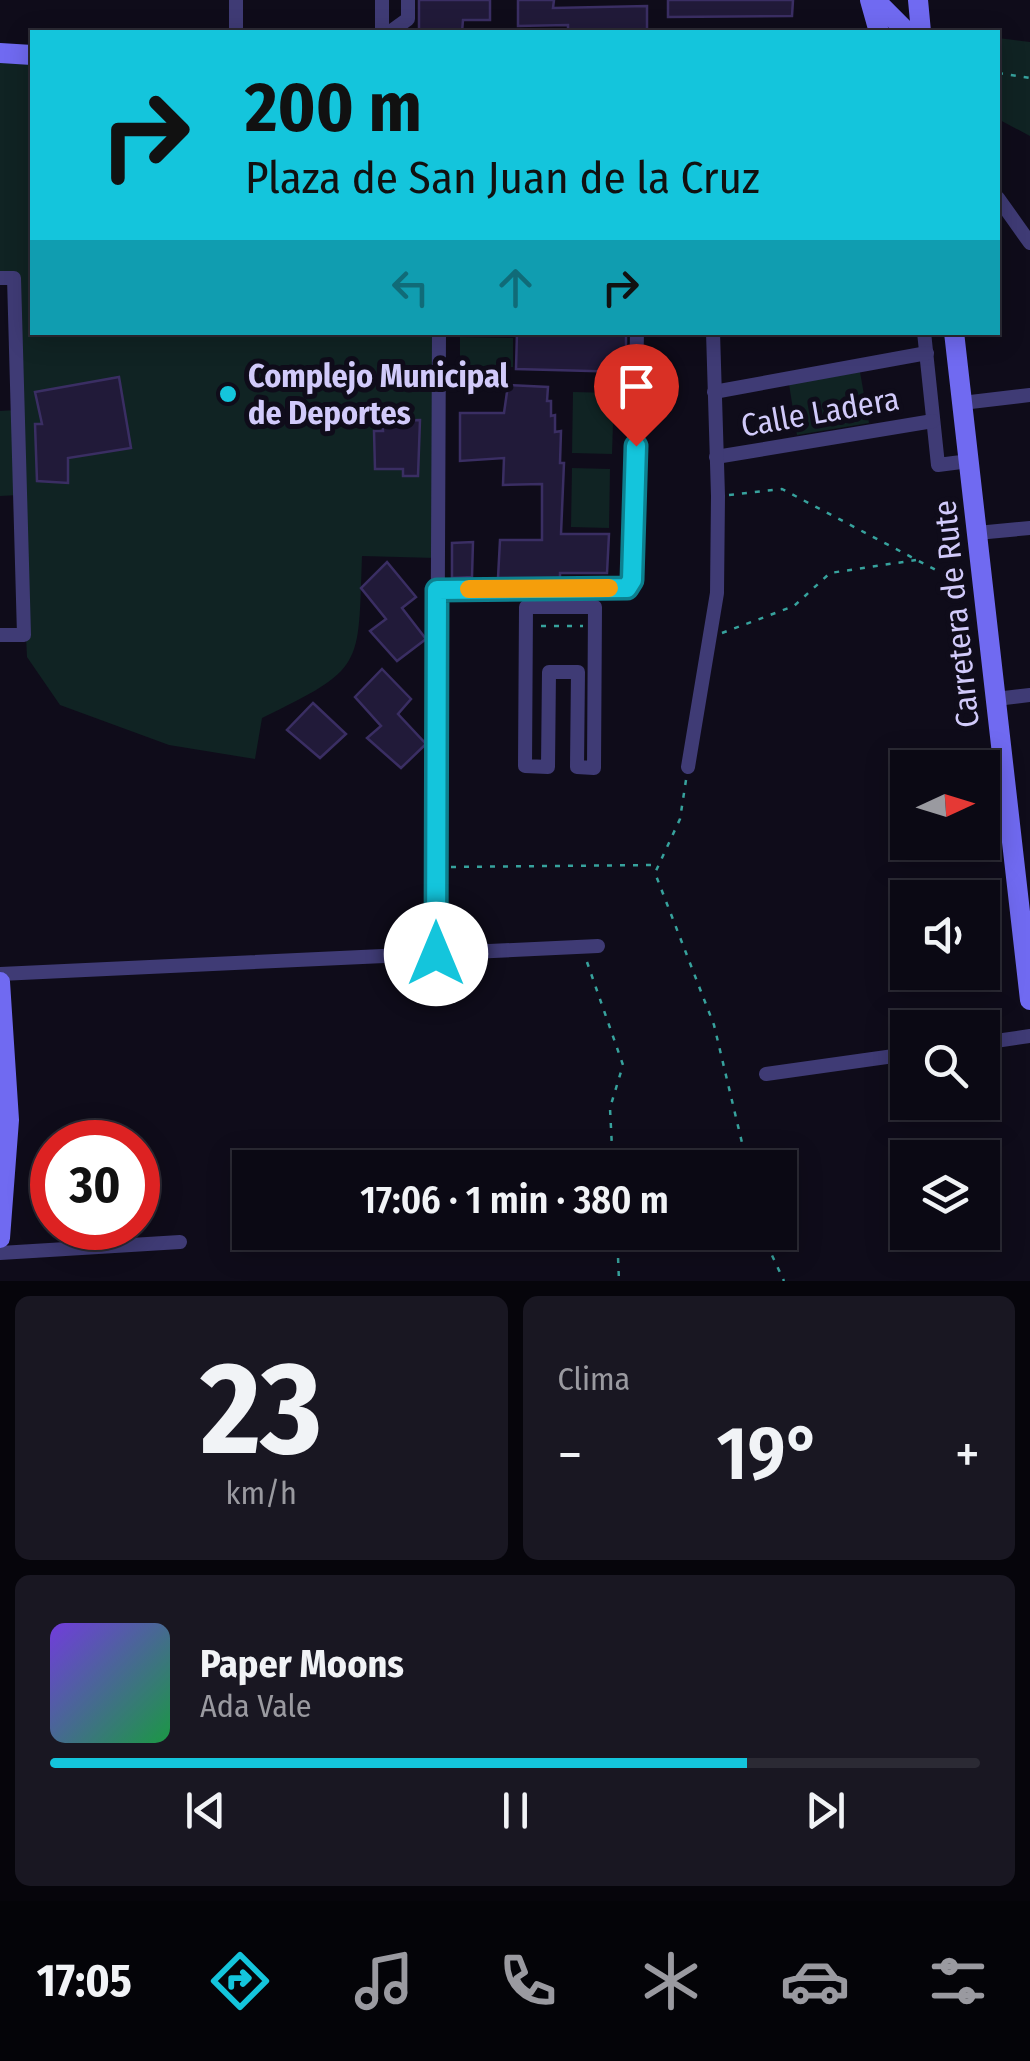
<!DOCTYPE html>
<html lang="es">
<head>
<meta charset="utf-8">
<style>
  :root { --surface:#0b0914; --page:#191722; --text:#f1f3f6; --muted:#9a9aa0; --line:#2b2a34; --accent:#14c5dc }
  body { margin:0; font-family:"Fira Sans Condensed",sans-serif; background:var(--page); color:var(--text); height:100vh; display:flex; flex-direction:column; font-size:38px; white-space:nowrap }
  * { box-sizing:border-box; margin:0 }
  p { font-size:32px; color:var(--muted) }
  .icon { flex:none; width:55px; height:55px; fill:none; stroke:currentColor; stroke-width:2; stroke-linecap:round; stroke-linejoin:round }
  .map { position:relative; height:1281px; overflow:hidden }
  .details { display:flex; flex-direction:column; gap:15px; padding:15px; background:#06050b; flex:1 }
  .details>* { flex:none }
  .banner { position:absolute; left:30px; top:30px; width:970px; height:305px; border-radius:0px; box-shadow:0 5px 25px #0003,0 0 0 2px var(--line); background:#14c5dc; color:#111; overflow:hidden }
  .needle { width:65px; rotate:86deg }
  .fabs { position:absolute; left:890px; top:750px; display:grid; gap:20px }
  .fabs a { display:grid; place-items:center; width:110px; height:110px; border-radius:0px; background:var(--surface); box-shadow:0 5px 25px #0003,0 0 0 2px var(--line); font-size:50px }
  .speed { position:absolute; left:30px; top:1120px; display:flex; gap:20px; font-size:50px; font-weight:700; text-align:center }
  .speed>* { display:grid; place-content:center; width:130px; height:130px; border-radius:50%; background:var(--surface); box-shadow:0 5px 25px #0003,0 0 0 2px var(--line); line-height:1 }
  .speed .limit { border:15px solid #d22; background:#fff; color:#111 }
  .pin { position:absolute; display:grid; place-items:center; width:85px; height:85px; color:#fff; margin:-102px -42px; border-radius:50% 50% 50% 0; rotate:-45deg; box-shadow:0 0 10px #0007 }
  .pin .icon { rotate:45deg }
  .me { position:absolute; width:110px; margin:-55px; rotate:0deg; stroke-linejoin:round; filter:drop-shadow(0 0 8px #0008) }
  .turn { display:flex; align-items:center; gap:35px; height:210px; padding:0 50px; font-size:45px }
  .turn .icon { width:130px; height:130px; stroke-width:2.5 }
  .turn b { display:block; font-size:70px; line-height:85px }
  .lanes { display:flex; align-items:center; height:95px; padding:0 50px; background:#0003; justify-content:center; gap:50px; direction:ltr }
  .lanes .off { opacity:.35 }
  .big { font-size:75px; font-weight:600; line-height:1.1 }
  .details .widget { flex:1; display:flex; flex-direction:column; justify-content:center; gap:15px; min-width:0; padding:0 35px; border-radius:15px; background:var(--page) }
  .details .dial { align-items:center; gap:0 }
  .dial b { font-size:130px; line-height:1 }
  .song { display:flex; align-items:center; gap:30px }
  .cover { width:120px; height:120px; border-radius:15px; background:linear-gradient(135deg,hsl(260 70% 55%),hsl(140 70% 35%)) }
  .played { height:10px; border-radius:5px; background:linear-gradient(90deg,var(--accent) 75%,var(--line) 75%) }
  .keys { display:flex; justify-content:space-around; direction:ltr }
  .heat { display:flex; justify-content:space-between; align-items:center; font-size:55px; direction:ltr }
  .details .tiles { flex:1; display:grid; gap:15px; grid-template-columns:1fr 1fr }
  .widget:last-child { grid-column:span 2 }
  .trip { position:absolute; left:232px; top:1150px; width:565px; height:100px; border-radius:0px; background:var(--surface); box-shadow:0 5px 25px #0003,0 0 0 2px var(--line); font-weight:600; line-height:100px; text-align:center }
  .tabs { display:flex; height:160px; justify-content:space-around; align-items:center; background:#040408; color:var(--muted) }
  .tabs .icon { width:70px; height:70px }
  .tabs .current { color:var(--accent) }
  .tabs b { font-size:45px; color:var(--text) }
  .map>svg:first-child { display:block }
  .green { fill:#102323 }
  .building { fill:#211a39; stroke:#3a2e63; stroke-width:2.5 }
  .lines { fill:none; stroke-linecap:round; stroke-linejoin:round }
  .path { stroke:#37a29d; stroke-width:2.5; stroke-dasharray:5 8; stroke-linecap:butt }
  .street { stroke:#3f3b75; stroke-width:14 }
  .secondary { stroke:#706af1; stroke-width:20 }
  .route-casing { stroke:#0d808f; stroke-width:25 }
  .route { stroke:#14c5dc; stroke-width:18 }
  .slow { stroke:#f59e0b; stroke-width:18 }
  .poi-dot { fill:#14c5dc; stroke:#0f0c1a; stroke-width:4 }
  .labels { text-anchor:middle; stroke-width:10; stroke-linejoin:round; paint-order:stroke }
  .poi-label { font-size:32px; font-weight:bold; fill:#d1cafa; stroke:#0f0c1a; text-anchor:start }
  .street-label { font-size:32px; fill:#d1cafa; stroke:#0f0c1a }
</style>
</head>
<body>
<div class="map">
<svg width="1030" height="1281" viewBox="0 0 1030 1281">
  <rect width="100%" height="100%" fill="#0f0c1a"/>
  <!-- green -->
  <g class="green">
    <path d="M 998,38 L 1030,42 L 1030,136 L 998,119 Z"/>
    <path d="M 0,53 L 32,55 L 32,332 L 439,333 L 436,558 L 362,556 C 358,668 365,668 262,718 L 255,759 L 169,745 L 60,705 L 27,657 L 19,495 L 0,496 L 0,411 L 17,410 L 14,279 L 0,278 Z"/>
    <path d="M 460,337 L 513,338 L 513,367 L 460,366 Z"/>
    <path d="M 860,372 L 869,423 L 797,435 L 789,384 Z"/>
    <path d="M 573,392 L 614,393 L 612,454 L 572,453 Z"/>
    <path d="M 572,468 L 610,469 L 609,528 L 571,527 Z"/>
  </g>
  <!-- building -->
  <g class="building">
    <path d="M 419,0 L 490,0 L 490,20 L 463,20 L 462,32 L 419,32 Z"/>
    <path d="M 518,0 L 554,0 L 553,8 L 647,6 L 647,32 L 568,32 L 568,25 L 518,26 Z"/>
    <path d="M 668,0 L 793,0 L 792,16 L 668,17 Z"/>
    <path d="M 517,332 L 626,332 L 626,372 L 516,369 Z"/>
    <path d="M 119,377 L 131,448 L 68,458 L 68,483 L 37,481 L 35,424 L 42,424 L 35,392 Z"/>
    <path d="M 508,385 L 548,387 L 547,401 L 551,401 L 551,416 L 555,415 L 555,432 L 561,431 L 560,463 L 564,463 L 561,534 L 609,534 L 607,573 L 560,573 L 560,578 L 498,578 L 500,540 L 542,540 L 542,484 L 503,485 L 504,458 L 460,461 L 460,413 L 504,413 Z"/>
    <path d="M 420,420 L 418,476 L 403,476 L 403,469 L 375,469 L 374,431 L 383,431 L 382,421 Z"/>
    <path d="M 473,542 L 472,577 L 452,578 L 452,543 Z"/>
    <path d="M 387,562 L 416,597 L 402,608 L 426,639 L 397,661 L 370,631 L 386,619 L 361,588 Z"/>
    <path d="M 382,669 L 411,699 L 398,714 L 426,744 L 401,768 L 367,738 L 381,726 L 355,697 Z"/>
    <path d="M 313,703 L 346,734 L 320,758 L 287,730 Z"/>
  </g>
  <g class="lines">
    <!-- path -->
    <g class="path">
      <path d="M 998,73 L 1030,78"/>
      <path d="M 729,495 L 782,489 L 953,579 L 964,580"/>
      <path d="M 541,626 L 583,626"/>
      <path d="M 722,633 L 794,606 L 830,573 L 916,560"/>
      <path d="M 686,780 L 680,819 L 655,873 L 714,1025 L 748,1168"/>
      <path d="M 451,867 L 658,865"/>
      <path d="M 587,962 L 623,1065 L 610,1108 L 613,1168"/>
      <path d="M 617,1232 L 619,1281"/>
      <path d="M 761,1232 L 784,1281"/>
    </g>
    <!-- street -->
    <g class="street">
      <path d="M 382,0 L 382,32"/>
      <path d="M 236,32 L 236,0"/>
      <path d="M 390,32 L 408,19 L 408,0"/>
      <path d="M 998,198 L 1030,243"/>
      <path d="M 0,278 L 14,278 L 24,635 L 0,635"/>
      <path d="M 924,332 L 938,465 L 969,461"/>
      <path d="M 714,392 L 927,353"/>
      <path d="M 962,403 L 1030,395"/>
      <path d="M 716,457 L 933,421"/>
      <path d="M 977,533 L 1030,528"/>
      <path d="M 437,590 L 627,588 L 632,581 L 637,332"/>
      <path d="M 526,607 L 595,607 L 594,768 L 577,767 L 578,672 L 549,672 L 548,767 L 525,766 Z"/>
      <path d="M 996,699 L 1030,695"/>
      <path d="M 688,767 L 717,593 L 718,496 L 713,332"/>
      <path d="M 0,974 L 598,946"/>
      <path d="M 436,994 L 439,332"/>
      <path d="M 982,1043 L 1030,1036"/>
      <path d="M 766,1074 L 908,1054"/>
      <path d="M 0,1253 L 180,1242"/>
    </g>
    <!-- secondary -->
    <g class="secondary">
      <path d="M 870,0 L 879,32"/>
      <path d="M 875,0 L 907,32"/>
      <path d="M 918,0 L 921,32"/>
      <path d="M 0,53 L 32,55"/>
      <path d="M 954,332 L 1030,1000"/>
      <path d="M 0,982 L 9,1120 L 0,1238"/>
    </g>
  </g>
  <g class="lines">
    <defs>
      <path id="route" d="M 436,954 L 437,590 L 627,588 L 632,580 L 636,446"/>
    </defs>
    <!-- route casing -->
    <use href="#route" class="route-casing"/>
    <!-- route -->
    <use href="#route" class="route"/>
    <!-- slow -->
    <path class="slow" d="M 469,589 L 609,588"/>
  </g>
  <!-- markers -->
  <circle class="poi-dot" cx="228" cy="394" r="10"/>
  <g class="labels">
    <!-- poi labels -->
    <g class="poi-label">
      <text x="248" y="387">Complejo Municipal<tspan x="248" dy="37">de Deportes</tspan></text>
    </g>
    <!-- street labels -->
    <g class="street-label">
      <text transform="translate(820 412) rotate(-10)" y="11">Calle Ladera</text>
      <text transform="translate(956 614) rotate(-96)" y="11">Carretera de Rute</text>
    </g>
  </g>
</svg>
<div class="fabs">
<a><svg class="needle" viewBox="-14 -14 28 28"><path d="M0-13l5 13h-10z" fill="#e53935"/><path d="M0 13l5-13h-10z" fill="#9a9aa0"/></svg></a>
<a><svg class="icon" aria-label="sound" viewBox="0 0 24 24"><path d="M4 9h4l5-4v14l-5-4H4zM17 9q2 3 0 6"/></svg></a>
<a><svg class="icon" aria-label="search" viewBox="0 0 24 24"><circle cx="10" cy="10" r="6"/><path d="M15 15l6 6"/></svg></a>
<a><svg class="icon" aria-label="layers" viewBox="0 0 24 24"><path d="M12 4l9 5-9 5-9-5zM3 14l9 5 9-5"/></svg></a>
</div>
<div class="speed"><div class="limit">30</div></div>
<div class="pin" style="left:636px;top:446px;background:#d93025"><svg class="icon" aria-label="arrive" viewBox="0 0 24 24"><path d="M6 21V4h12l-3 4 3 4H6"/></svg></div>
<svg class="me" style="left:436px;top:954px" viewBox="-20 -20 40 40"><circle r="19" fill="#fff"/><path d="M0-13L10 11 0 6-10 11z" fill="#14c5dc"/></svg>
<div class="trip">17:06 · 1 min · 380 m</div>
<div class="banner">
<div class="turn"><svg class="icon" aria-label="right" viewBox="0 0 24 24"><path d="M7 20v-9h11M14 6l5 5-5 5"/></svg><div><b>200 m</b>Plaza de San Juan de la Cruz</div></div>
<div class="lanes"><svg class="icon off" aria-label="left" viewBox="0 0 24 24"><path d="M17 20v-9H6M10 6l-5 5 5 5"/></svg><svg class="icon off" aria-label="ahead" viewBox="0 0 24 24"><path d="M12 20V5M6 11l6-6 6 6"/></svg><svg class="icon" aria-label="right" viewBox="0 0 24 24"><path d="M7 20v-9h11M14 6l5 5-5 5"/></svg></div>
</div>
</div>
<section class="details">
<div class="tiles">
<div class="widget dial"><b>23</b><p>km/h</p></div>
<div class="widget"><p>Clima</p>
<div class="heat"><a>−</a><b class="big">19°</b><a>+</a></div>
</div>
<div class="widget">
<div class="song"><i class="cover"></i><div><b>Paper Moons</b><p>Ada Vale</p></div></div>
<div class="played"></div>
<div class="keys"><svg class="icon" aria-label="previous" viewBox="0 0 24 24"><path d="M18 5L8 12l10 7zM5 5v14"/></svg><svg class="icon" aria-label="pause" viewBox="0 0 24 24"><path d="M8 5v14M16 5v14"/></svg><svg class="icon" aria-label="next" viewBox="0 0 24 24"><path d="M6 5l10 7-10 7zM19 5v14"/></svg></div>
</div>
</div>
</section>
<nav class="tabs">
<b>17:05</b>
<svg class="icon current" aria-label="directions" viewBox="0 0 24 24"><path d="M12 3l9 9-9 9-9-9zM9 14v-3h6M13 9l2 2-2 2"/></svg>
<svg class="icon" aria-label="music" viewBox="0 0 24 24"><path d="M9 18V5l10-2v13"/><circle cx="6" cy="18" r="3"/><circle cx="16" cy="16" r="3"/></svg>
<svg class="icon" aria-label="phone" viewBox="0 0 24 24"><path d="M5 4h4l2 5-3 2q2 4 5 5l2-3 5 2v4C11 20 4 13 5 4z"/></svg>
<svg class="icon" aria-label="climate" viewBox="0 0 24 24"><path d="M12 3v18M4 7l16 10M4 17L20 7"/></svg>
<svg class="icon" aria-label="car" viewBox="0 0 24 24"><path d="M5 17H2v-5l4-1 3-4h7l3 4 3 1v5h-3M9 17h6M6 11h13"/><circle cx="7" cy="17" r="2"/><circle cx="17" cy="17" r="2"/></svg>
<svg class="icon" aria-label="filters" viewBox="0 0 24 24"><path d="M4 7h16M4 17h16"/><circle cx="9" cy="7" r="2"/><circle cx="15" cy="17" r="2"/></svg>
</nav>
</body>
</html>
